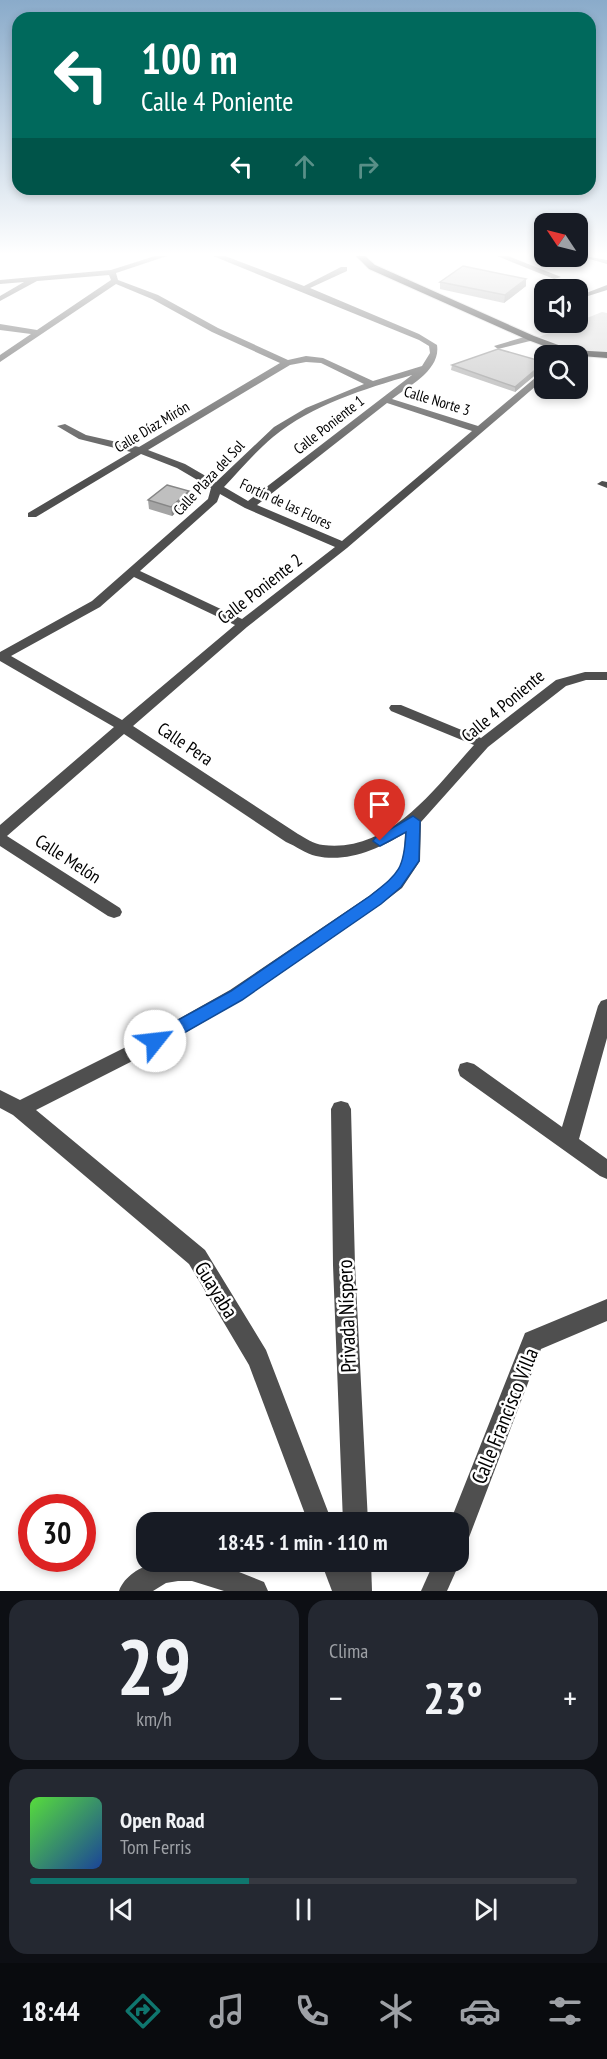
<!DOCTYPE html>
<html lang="es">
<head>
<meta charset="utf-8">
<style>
  :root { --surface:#171b24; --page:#242831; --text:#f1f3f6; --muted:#9ea1a6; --line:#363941; --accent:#0f766e }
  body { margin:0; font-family:"PT Sans Narrow",sans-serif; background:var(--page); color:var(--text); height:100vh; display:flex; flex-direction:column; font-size:22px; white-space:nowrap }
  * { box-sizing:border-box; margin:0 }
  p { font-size:20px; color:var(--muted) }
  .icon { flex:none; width:33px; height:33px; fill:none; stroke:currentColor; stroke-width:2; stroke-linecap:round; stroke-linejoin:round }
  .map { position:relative; height:1591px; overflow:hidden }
  .panel { display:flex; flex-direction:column; gap:9px; padding:9px; background:#0d0f14; flex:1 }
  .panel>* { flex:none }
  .guide { position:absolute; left:12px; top:12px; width:584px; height:183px; border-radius:18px; box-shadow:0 3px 9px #0003; background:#00695c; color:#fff; overflow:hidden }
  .needle { width:39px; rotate:305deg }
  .buttons { position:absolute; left:534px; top:213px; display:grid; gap:12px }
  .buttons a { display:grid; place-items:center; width:54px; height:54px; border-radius:12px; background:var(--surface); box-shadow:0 3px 9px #0003; font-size:30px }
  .speed { position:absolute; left:18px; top:1494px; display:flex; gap:12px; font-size:30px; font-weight:700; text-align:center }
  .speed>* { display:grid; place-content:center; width:78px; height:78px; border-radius:50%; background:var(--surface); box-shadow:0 3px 9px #0003; line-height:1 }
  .speed .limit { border:9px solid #d22; background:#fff; color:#111 }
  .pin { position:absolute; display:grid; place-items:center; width:51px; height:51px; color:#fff; margin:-62px -26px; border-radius:50% 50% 50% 0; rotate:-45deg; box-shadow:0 0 6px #0007 }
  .pin .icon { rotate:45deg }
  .me { position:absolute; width:66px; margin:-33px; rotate:61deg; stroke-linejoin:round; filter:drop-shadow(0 0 4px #0008) }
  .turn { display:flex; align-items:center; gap:21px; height:126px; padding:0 30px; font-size:27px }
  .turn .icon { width:78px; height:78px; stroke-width:2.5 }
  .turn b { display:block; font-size:42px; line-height:51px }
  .lanes { display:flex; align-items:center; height:57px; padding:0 30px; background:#0003; justify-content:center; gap:30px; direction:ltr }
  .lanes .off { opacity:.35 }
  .big { font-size:45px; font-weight:600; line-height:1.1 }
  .panel .tile { flex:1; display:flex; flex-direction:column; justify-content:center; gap:9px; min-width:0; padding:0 21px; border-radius:18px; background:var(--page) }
  .panel .dial { align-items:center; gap:0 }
  .dial b { font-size:78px; line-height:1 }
  .song { display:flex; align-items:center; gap:18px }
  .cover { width:72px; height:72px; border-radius:9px; background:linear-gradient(135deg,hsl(110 70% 55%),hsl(220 70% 35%)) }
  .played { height:6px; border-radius:3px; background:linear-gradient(90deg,var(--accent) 40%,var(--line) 40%) }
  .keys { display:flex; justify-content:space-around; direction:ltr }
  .heat { display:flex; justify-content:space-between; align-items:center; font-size:33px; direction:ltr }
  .panel .tiles { flex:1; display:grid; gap:9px; grid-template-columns:1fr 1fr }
  .tile:last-child { grid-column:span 2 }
  .trip { position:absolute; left:136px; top:1512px; width:333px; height:60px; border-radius:18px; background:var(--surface); box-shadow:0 3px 9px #0003; font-weight:600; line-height:60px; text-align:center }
  .dock { display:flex; height:96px; justify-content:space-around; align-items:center; background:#090b0e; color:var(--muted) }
  .dock .icon { width:42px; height:42px }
  .dock .on { color:var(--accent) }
  .dock b { font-size:27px; color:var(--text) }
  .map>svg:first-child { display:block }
  .green { fill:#d6d6d6 }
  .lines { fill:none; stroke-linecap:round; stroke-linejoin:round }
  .major-casing { stroke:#dbdbdb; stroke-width:2 }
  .minor { fill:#4f4f4f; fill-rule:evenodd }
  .major { fill:#000; fill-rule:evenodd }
  .wall { fill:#a4a4a4 }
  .shaded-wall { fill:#868686 }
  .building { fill:#bfbfbf; stroke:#868686; stroke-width:1.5 }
  .route { fill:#1a73e8; stroke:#114b97; stroke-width:1.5 }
  .labels { text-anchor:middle; stroke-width:5; stroke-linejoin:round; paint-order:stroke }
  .far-street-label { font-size:15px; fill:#000; stroke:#fff }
  .street-label { font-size:18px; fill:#000; stroke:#fff }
  .near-street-label { font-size:21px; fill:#000; stroke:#fff }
</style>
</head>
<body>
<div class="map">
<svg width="607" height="1591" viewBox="0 0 607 1591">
  <rect width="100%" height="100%" fill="#fff"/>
  <!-- green -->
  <path class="green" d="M 602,312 L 607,313 L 607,357 L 590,356 L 539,337 Z"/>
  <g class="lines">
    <defs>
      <path id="major" d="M 356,256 L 365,256 L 375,265 L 534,336 L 572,350 L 607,352 L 607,358 L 568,355 L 528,340 L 369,269 Z"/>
    </defs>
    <!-- major casing -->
    <use href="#major" class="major-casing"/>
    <!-- minor -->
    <g class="minor">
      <path d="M 155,256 L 167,256 L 116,273 L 118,280 L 158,295 L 218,328 L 288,360 L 306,356 L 323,358 L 373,381 L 422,366 L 430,353 L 429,346 L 419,340 L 213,256 L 225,256 L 304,286 L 341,267 L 347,267 L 347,271 L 310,288 L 419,334 L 437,345 C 441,370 409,386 392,399 L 478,426 L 541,373 L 544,372 L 544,379 L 347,548 L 247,627 L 133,726 L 298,834 C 305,838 314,844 323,845 C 390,853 434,789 474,745 L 391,711 L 389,708 L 391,705 L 401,705 L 481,738 L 556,680 L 585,672 L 607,672 L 607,680 L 586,680 L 566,686 L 488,747 L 421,822 L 420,861 L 402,888 L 381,904 L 242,1000 L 162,1046 L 36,1110 L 205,1250 L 266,1350 L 332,1522 L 308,1522 L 249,1365 L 189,1264 L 13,1115 L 0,1108 L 0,1090 L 20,1100 L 148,1036 L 230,990 L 369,896 C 399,874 404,870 405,833 C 379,849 347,863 316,856 C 306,854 296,846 286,842 L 124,734 L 7,836 L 120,908 L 122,912 L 120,916 L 114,918 L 108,916 L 0,846 L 0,825 L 114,727 L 0,661 L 0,652 L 92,601 L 208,499 L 211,488 L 177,468 L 141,454 L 36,517 L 28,517 L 28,513 L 131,452 L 79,439 L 57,426 L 65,424 L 86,435 L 139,447 L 280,363 L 212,332 L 152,299 L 116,284 L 0,362 L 0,355 L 31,334 L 0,330 L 0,324 L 37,330 L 111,280 L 109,275 L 37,281 L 0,301 L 0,296 L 24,282 L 0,284 L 0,280 L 111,270 ZM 306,362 L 321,363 L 364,384 L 306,408 L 274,427 L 216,482 L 185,464 L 148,450 L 290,365 ZM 412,375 L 248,501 L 224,487 C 240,470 255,452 273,437 C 312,405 364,389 412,375 ZM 387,403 L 472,431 L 342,541 L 257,505 ZM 220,494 L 245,508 L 335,547 L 242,619 L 140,571 L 217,502 ZM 134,577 L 235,625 L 122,720 L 11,656 L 100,607 Z"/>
      <path d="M 497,256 L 508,256 L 561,277 L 554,279 Z"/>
      <path d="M 585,256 L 607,260 L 607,264 L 586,258 Z"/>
      <path d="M 607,285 L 607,290 L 585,297 L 581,295 Z"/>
      <path d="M 531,335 L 535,338 L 534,340 L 498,349 L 494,346 Z"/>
      <path d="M 602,481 L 607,482 L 607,488 L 597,484 Z"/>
      <path d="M 607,999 L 607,1038 L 579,1139 L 607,1159 L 607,1179 L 600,1176 L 460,1076 L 458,1070 L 460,1064 L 467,1062 L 474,1064 L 562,1127 L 598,1006 L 601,1001 Z"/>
      <path d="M 341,1101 L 348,1103 L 351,1109 L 355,1265 L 368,1522 L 343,1522 L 333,1265 L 331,1109 L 334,1103 Z"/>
      <path d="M 607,1299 L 607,1321 L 541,1349 L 468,1540 L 459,1544 L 459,1522 L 450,1522 L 525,1333 Z"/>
      <path d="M 459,1560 L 460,1562 L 447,1591 L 421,1591 L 434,1562 Z"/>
      <path d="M 155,1562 L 214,1562 L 264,1582 L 268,1591 L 224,1591 L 192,1581 L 178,1581 L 166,1583 L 153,1591 L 119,1591 C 125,1575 140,1568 155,1562 Z"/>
      <path d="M 321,1562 L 371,1562 L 372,1591 L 332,1591 Z"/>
    </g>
    <!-- major -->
    <use href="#major" class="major"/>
  </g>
  <!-- wall -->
  <g class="wall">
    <path d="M 440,282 L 526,286 L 504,303 L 440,289 Z"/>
    <path d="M 452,365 L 540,371 L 515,392 L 451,370 Z"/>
    <path d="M 189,491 L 190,500 L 172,516 L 149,509 L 148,500 Z"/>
  </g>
  <!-- shaded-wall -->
  <g class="shaded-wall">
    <path d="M 526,279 L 526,286 L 504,303 L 505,295 Z"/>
    <path d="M 544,365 L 544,370 L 540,371 L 515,392 L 515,387 L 540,366 Z"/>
    <path d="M 189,491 L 190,500 L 172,516 L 171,507 Z"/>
  </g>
  <!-- building -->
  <g class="building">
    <path d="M 463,266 L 526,279 L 505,295 L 440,282 Z"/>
    <path d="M 498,349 L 544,362 L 544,365 L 540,366 L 515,387 L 452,365 Z"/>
    <path d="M 167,485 L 189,491 L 171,507 L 148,500 Z"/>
  </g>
  <!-- sky -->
  <linearGradient id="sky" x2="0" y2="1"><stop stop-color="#8aabca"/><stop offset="0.53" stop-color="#fff"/><stop offset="1" stop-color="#fff" stop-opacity="0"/></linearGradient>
  <rect width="607" height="479" fill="url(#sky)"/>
  <!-- route -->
  <path class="route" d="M 413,816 L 420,821 L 419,861 L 401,887 L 381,904 L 242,1000 L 161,1046 L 155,1048 L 149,1046 L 146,1041 L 149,1036 L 231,991 L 370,896 C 399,873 404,870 406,832 L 380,846 L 373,841 L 375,838 Z"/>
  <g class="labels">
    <!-- far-street labels -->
    <g class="far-street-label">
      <text transform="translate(437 401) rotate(17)" y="5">Calle Norte 3</text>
      <text transform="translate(329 425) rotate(-38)" y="5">Calle Poniente 1</text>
      <text transform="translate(152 427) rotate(-31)" y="5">Calle Díaz Mirón</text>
      <text transform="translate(209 478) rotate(-47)" y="5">Calle Plaza del Sol</text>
      <text transform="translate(286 504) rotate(25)" y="5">Fortín de las Flores</text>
    </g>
    <!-- street labels -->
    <g class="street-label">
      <text transform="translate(260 589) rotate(-38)" y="6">Calle Poniente 2</text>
      <text transform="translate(503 706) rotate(-40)" y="6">Calle 4 Poniente</text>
      <text transform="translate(185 744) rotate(34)" y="6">Calle Pera</text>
      <text transform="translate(68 859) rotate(33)" y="6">Calle Melón</text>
    </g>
    <!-- near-street labels -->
    <g class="near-street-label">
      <text transform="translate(216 1290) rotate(58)" y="7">Guayaba</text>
      <text transform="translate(347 1316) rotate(-92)" y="7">Privada Níspero</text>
      <text transform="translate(505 1416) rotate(-68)" y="7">Calle Francisco Villa</text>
    </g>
  </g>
</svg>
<div class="buttons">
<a><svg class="needle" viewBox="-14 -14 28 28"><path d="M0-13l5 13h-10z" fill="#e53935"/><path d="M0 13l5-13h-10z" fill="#9ea1a6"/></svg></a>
<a><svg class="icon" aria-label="sound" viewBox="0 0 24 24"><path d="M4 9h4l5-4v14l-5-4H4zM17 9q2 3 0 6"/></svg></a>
<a><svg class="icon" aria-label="search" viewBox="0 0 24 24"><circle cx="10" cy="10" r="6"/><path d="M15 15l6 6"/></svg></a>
</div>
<div class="speed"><div class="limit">30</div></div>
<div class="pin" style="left:380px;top:841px;background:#d93025"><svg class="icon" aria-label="arrive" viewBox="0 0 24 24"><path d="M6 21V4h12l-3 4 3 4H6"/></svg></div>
<svg class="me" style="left:155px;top:1041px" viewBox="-20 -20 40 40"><circle r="19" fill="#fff"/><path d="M0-13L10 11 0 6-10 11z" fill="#1a73e8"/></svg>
<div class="trip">18:45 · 1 min · 110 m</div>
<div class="guide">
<div class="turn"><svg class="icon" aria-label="left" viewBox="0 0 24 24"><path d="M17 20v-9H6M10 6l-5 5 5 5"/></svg><div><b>100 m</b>Calle 4 Poniente</div></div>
<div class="lanes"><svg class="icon" aria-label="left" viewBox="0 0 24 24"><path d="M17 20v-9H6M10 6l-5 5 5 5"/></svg><svg class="icon off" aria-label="ahead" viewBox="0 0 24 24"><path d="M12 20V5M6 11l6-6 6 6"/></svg><svg class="icon off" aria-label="right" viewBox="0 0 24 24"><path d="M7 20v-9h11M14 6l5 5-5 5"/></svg></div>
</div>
</div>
<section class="panel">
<div class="tiles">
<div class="tile dial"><b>29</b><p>km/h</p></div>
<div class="tile"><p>Clima</p>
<div class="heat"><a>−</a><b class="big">23°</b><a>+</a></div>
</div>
<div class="tile">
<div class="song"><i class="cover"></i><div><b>Open Road</b><p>Tom Ferris</p></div></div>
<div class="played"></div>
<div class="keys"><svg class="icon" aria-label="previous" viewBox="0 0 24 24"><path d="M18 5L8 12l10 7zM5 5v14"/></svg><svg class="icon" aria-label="pause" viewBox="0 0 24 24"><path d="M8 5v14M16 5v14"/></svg><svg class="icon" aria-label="next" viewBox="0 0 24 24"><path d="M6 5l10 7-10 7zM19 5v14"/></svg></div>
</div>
</div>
</section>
<nav class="dock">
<b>18:44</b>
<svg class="icon on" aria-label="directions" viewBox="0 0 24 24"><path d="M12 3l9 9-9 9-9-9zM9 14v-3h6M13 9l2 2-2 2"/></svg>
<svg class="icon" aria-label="music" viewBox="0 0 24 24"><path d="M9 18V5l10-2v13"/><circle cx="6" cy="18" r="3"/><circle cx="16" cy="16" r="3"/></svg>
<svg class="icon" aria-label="phone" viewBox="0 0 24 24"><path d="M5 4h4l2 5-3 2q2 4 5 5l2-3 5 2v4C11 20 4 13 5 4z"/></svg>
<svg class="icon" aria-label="climate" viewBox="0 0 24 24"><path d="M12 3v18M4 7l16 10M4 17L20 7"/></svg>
<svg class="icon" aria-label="car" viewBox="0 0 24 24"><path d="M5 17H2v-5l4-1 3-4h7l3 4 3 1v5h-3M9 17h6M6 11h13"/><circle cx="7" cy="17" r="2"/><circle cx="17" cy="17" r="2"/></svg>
<svg class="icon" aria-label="filters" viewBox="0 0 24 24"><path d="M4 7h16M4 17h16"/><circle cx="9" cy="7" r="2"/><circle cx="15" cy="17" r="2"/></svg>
</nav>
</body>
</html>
